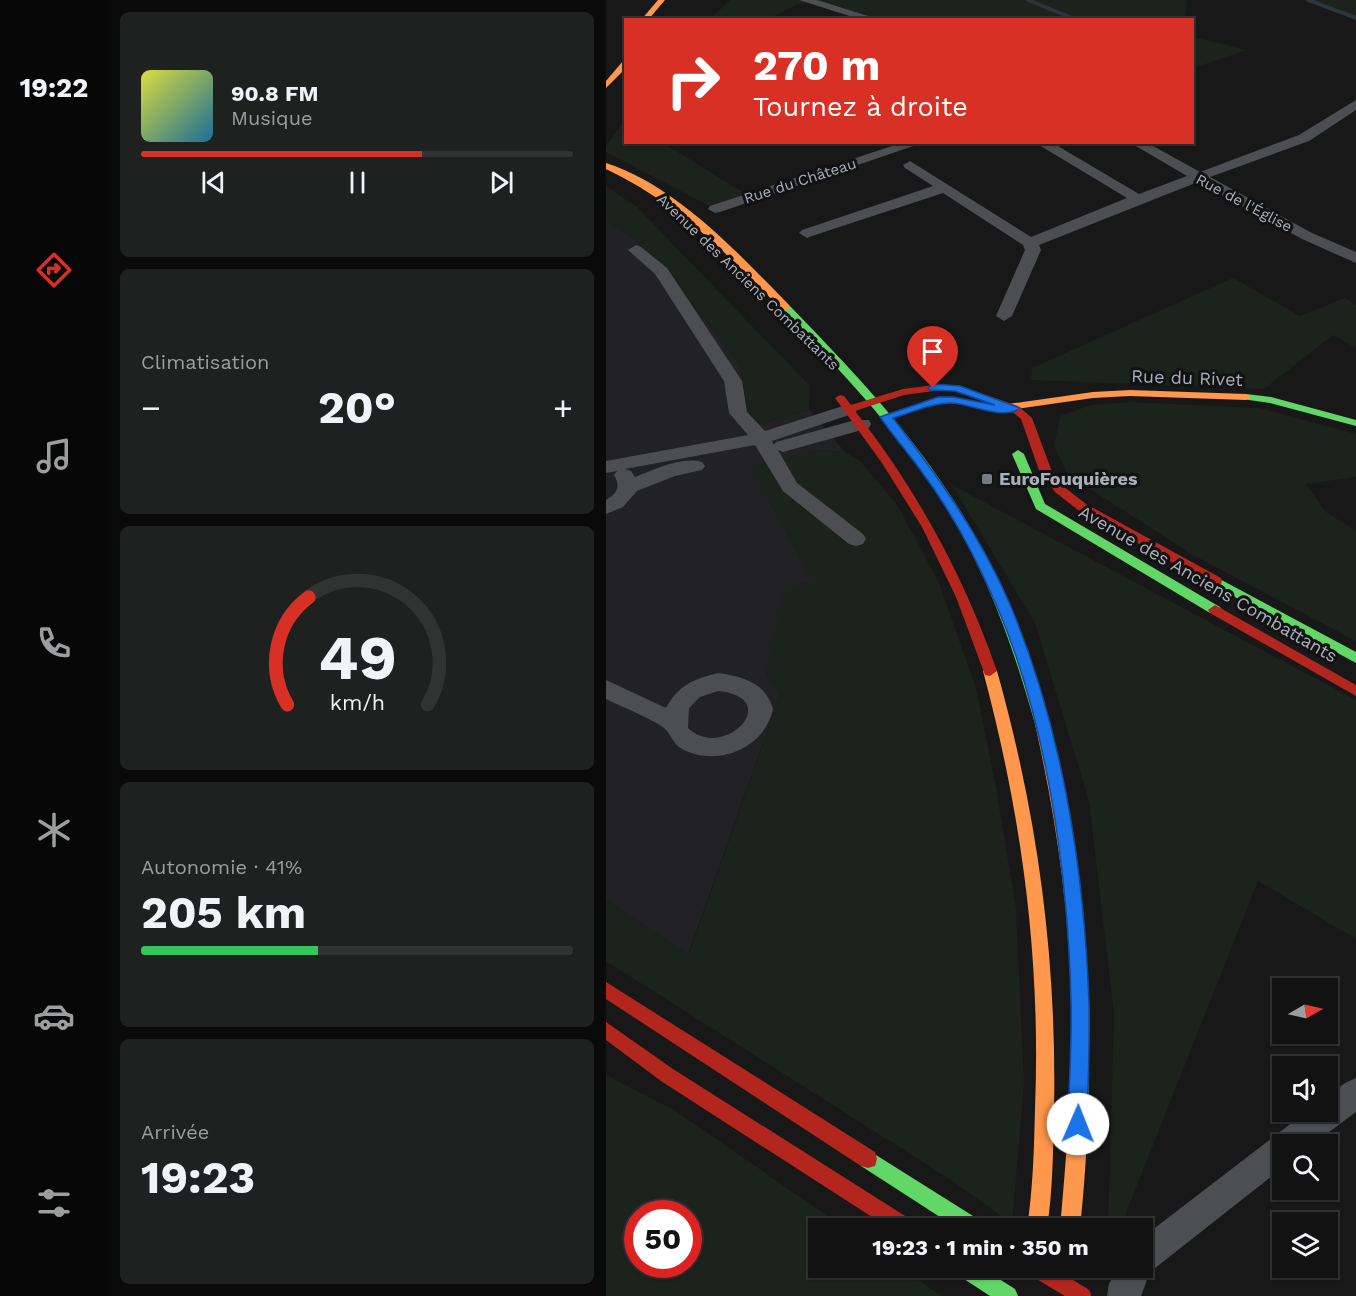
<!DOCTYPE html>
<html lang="fr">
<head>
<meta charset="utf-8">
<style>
  :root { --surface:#121212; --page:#1f2020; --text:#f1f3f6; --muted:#9c9e9f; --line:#313232; --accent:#d93025 }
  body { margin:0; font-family:"Work Sans",sans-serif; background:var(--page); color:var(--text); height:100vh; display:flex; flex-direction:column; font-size:22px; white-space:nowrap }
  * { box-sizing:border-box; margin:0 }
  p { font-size:20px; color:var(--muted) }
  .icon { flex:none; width:33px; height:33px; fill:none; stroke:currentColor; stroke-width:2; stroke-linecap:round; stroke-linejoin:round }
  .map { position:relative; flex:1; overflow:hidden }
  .sheet { display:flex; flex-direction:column; gap:12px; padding:12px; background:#0a0a0a; width:498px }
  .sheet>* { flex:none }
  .guide { position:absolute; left:18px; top:18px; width:570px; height:126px; border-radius:0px; box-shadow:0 2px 4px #0004,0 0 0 2px var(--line); background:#d93025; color:#fff; overflow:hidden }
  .needle { width:39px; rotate:81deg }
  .buttons { position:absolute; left:666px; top:978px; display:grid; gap:12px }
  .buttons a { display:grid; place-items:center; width:66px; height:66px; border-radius:0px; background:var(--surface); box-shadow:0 2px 4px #0004,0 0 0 2px var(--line); font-size:30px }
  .speed { position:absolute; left:18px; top:1200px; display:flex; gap:12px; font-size:30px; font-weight:700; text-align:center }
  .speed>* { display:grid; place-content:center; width:78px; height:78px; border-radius:50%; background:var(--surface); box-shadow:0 2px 4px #0004,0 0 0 2px var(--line); line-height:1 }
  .speed .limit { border:9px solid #d22; background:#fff; color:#111 }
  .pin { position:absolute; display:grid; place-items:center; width:51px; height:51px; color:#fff; margin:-62px -26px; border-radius:50% 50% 50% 0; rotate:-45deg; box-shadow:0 0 6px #0007 }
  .pin .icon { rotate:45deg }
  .me { position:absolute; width:66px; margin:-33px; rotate:1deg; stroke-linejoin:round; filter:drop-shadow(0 0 4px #0008) }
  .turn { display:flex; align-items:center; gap:21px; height:126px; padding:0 30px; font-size:27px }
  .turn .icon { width:78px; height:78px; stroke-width:2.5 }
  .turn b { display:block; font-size:42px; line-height:51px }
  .big { font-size:45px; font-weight:700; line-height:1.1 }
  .sheet .card { flex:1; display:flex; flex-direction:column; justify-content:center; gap:9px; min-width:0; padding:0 21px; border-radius:9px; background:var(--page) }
  .sheet .dial { align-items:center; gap:0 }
  .dial svg { height:156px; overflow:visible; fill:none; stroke:var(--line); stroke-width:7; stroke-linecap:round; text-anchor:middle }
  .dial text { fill:var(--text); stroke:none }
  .song { display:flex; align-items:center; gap:18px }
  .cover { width:72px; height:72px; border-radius:9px; background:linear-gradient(135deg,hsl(60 70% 55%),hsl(200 70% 35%)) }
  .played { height:6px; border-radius:3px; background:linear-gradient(90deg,var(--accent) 65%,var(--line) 65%) }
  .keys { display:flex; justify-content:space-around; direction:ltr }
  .heat { display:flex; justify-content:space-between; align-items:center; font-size:33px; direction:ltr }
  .charge { height:9px; border-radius:4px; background:linear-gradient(90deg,#34c759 41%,var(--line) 0) }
  .trip { position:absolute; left:202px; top:1218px; width:345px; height:60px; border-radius:0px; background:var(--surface); box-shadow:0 2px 4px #0004,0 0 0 2px var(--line); font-weight:700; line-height:60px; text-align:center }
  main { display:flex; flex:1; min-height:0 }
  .menu { display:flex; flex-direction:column; width:108px; justify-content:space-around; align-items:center; background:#070707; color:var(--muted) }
  .menu .icon { width:42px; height:42px }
  .menu .on { color:var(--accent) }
  .menu b { font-size:27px; color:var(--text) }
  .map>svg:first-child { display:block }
  .built { fill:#222225 }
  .green { fill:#1c221c; fill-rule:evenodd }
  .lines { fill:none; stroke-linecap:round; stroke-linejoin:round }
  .stream { stroke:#2b353a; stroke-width:4 }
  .street { fill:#4c4e51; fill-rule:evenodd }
  .fast { fill:#63d668; fill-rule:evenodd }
  .slow { fill:#ff974d; fill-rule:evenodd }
  .jam { fill:#b3261e; fill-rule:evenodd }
  .jam-bridge { stroke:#b3261e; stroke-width:18 }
  .route { fill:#1a73e8; stroke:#114b97; stroke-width:1.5 }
  .poi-dot { fill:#767b81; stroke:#121214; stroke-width:2 }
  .labels { text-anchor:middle; stroke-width:6; stroke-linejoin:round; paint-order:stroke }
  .far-street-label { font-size:15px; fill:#a9b0b9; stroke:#121214 }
  .street-label { font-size:18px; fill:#a9b0b9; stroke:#121214 }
  .poi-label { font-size:18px; font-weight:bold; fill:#a9b0b9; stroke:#121214; text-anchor:start }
</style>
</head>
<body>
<main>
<nav class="menu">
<b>19:22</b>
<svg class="icon on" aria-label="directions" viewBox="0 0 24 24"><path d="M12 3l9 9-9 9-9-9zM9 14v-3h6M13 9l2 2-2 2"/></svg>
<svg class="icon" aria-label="music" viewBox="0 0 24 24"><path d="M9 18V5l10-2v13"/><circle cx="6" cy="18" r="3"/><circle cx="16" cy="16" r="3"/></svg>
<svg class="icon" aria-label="phone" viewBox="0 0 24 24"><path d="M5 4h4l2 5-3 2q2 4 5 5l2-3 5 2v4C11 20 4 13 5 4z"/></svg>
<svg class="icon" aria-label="climate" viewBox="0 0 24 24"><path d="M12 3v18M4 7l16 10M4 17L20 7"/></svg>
<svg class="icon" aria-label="car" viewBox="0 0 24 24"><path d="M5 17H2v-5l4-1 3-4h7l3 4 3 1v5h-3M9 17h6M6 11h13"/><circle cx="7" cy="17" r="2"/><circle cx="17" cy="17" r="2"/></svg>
<svg class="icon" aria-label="filters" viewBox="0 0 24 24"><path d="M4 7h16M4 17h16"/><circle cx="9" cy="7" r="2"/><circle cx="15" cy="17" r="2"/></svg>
</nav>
<section class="sheet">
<div class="card">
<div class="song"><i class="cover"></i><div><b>90.8 FM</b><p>Musique</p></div></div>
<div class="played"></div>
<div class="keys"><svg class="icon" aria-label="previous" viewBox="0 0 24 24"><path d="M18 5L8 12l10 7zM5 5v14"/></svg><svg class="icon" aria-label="pause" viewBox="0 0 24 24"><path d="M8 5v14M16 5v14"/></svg><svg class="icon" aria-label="next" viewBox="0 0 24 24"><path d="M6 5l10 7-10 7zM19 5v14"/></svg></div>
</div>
<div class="card"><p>Climatisation</p>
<div class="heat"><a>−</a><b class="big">20°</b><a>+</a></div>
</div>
<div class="card dial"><svg viewBox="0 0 100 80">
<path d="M14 69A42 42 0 1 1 86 69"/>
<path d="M14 69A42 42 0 0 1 25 14" stroke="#d93025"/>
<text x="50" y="56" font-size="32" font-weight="700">49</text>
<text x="50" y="72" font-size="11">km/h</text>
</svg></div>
<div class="card"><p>Autonomie · 41%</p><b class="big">205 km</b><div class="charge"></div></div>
<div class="card"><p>Arrivée</p><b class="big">19:23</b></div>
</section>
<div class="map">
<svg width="750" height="1296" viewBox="0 0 750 1296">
  <rect width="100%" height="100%" fill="#181818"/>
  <!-- built -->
  <path class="built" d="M 0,219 L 25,236 L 63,273 L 134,365 L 141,410 L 154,424 L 203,410 L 239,452 L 212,450 L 146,467 L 206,580 L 174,695 L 82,955 L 0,900 Z"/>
  <!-- green -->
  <g class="green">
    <path d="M 124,0 L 580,0 L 581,1 L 579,20 L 270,19 L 204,2 L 190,5 L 162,19 L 103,20 Z"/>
    <path d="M 701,0 L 750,0 L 750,18 Z"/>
    <path d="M 587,37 L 641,50 L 587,68 Z"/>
    <path d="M 19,120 L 20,142 L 57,143 L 145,197 L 109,209 L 0,152 L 0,146 Z"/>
    <path d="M 0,186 L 31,207 L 204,386 L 203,410 L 154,424 L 141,410 L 134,365 L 63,273 L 25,236 L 0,219 Z"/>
    <path d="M 627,278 L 694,316 L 739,298 L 750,305 L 750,348 L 727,335 L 658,389 L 425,380 L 426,368 Z"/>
    <path d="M 523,402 L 654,408 L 750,434 L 750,477 L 700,484 L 720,512 L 750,531 L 750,641 L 587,555 L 462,475 L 448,446 L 454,416 L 485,405 Z"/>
    <path d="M 212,450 L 239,452 L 254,461 L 292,506 L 333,583 L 370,688 L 389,782 L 410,908 L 418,1085 L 406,1224 L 345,1180 L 0,961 L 0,900 L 83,954 L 174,695 L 159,674 L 179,590 L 205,580 L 145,466 Z"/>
    <path d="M 346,485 L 750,700 L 750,939 L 652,881 L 514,1228 L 502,1228 L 508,1014 L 483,801 L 429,623 Z"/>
    <path d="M 0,1075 L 68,1110 L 239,1228 L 213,1228 L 213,1268 L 295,1268 L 336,1296 L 0,1296 ZM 32,1214 L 82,1214 L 82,1264 L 32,1264 Z"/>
  </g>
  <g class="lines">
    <!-- stream -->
    <g class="stream">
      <path d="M 422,0 L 471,20"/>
      <path d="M 702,0 L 750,18"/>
    </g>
    <!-- street -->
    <g class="street">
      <path d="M 193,0 L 211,0 L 275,20 L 256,20 Z"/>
      <path d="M 750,100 L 750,110 L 703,141 L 604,177 L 706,233 L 750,252 L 750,263 L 696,239 L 592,182 L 433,245 L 435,250 L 406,316 L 398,321 L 390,316 L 419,250 L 417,245 L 337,193 L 206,236 L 201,238 L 193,233 L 196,230 L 327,186 L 299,168 L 297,165 L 304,161 L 425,237 L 521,198 L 428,142 L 445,142 L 533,194 L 581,176 L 523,142 L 540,142 L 594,172 L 693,135 Z"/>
      <path d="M 298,142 L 319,142 L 114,212 L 109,213 L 102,209 L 104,206 Z"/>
      <path d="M 30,245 L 35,247 L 61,268 L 136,381 L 141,412 L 159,431 L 243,404 L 249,405 L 252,409 L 249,413 L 166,441 L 168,445 L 170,442 L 249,420 L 263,420 L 265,424 L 263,428 L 177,452 L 172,450 L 191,483 L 257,534 L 260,539 L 257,544 L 250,546 L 243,544 L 177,491 L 149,445 L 19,469 L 25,471 L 29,477 C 48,470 75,456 96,462 L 99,466 L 96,470 L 69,476 L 31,491 L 17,507 L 0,514 L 0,500 C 11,493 15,487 8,475 L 11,471 L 0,473 L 0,461 L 142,435 L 123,413 L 118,381 L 49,274 L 22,250 Z"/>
      <path d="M 112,673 C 136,676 160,683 167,709 C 159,747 115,766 80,751 C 66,745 67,736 58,728 C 47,719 14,706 0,699 L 0,680 L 60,708 C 72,685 88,679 112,673 ZM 112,691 C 180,698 117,762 82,728 L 83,708 L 94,697 Z"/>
      <path d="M 750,1078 L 750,1112 L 707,1144 L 676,1144 L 676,1168 L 544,1272 L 535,1296 L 501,1296 L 503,1284 L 511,1268 L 537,1268 L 537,1237 L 700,1112 L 722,1112 L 722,1096 L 739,1083 Z"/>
    </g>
    <!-- fast -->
    <g class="fast">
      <path d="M 179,304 L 183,305 C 241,365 299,425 344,495 C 391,565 420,644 443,724 L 441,728 L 431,728 L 429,724 C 407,645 379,567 334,497 C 290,428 232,368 175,309 L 175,305 Z"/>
      <path d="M 640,394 L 665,397 L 750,420 L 750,426 L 664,403 L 636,399 L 636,395 Z"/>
      <path d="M 412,450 L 418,454 L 439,504 L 614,607 L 616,610 L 614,613 L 604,613 L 430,509 L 406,454 Z"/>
      <path d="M 610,577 L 750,652 L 750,663 L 605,584 L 604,581 Z"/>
      <path d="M 262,1150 L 375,1221 L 378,1228 L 351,1228 L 255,1166 L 253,1159 L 255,1152 Z"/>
      <path d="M 349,1268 L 376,1268 L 409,1289 L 412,1296 L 384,1296 L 352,1275 Z"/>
    </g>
    <!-- slow -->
    <g class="slow">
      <path d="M 52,0 L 59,0 L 42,20 L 35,20 Z"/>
      <path d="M 17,61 L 20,61 L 20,68 L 0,88 L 0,81 Z"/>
      <path d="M 0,163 C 71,186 132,253 183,305 L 183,309 L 175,309 C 122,254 70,202 0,169 Z"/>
      <path d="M 524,390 L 640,394 L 645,397 L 640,400 L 524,396 L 487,398 L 395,411 L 390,408 L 395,405 L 487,392 Z"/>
      <path d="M 384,666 L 391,671 C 432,817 451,959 448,1111 C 447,1150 447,1190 441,1228 L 421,1228 C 427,1189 428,1149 429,1109 C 435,958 416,817 377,671 Z"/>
      <path d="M 436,719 L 441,720 L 443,724 C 483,890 492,1059 474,1228 L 454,1228 C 461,1151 467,1073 465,995 C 463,904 449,813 429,724 L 431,720 Z"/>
    </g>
    <!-- jam -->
    <g class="jam">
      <path d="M 328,385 L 354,386 L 412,406 L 426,418 L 445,469 L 457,486 L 480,504 L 615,578 L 616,581 L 615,584 L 605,584 L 472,510 L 449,492 L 433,470 L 415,419 L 404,410 L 349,391 L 328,391 L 298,395 L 249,411 C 311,490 358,576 391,671 L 384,676 L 379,675 L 350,597 L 316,527 L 276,463 L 229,398 L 234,395 L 238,396 L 245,405 L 297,389 Z"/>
      <path d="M 609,605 L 750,685 L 750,696 L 604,613 L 602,610 Z"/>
      <path d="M 0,982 L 269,1152 L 271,1159 L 269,1166 L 262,1168 L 255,1166 L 0,999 Z"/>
      <path d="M 0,1022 L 67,1069 L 307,1221 L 310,1228 L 283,1228 L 55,1081 L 0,1040 Z"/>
    </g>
    <!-- jam-bridge -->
    <path class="jam-bridge" d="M 430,1268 L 476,1296"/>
  </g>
  <!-- route -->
  <path class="route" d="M 327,384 L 354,386 L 414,408 C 399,421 364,404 346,403 C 326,403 305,413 287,418 C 331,475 374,535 403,602 C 456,727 478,867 483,1002 C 484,1042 482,1084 481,1124 L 478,1131 L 472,1134 L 465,1131 L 462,1124 C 463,1084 466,1042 465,1002 C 462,873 441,720 389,602 C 370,558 346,513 318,475 C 304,455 288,437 274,417 L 332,397 L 347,397 L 389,405 L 349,391 L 324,390 L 322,388 Z"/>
  <!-- markers -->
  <rect class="poi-dot" x="375" y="473" width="12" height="12" rx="3"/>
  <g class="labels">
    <!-- far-street labels -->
    <g class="far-street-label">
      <text transform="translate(194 181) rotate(-18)" y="5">Rue du Château</text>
      <text transform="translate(638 203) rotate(28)" y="5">Rue de l'Église</text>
      <text transform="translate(142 282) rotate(44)" y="5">Avenue des Anciens Combattants</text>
    </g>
    <!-- street labels -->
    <g class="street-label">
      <text transform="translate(581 378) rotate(2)" y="6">Rue du Rivet</text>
      <text transform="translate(602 584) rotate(30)" y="6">Avenue des Anciens Combattants</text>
    </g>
    <!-- poi labels -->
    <g class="poi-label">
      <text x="393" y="485">EuroFouquières</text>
    </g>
  </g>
</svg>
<div class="buttons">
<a><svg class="needle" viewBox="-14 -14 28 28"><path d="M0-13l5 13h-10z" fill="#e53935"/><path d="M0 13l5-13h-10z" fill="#9c9e9f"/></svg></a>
<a><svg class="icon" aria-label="sound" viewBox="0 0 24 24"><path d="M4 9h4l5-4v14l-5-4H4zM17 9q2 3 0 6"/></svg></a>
<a><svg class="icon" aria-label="search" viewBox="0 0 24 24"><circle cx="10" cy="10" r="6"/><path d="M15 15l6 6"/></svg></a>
<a><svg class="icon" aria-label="layers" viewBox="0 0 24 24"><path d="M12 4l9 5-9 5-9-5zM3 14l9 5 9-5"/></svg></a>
</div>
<div class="speed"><div class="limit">50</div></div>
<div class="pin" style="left:327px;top:388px;background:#d93025"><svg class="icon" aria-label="arrive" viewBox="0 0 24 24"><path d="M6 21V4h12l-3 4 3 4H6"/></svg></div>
<svg class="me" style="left:472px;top:1124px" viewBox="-20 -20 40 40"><circle r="19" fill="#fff"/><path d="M0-13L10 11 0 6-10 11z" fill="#1a73e8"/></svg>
<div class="trip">19:23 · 1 min · 350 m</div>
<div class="guide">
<div class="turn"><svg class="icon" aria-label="right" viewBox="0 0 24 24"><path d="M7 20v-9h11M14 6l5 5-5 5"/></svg><div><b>270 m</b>Tournez à droite</div></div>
</div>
</div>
</main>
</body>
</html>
